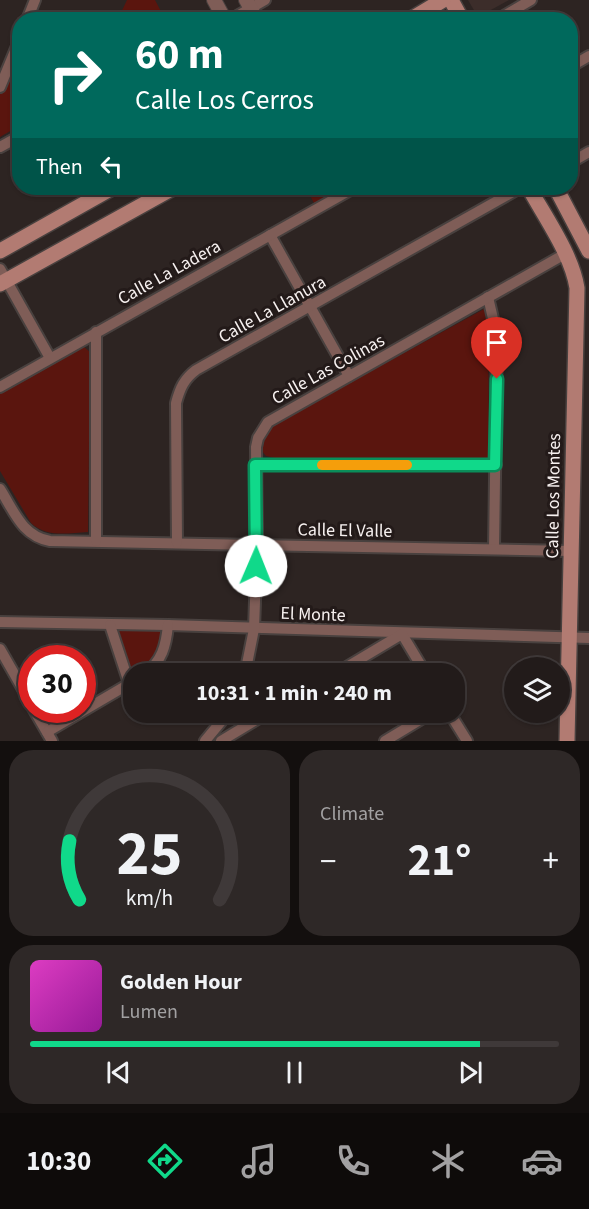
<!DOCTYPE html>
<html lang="en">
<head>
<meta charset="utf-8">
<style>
  :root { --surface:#221b1a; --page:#2e2827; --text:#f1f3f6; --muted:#a2a1a2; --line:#3f3939; --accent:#10d98a }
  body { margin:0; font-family:"Source Sans 3",sans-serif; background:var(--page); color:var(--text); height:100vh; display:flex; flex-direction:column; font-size:22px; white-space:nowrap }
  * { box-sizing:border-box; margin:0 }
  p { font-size:20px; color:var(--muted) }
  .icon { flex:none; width:33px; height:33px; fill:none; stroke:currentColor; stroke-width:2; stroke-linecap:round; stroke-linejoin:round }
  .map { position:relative; height:741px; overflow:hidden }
  .panel { display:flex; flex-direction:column; gap:9px; padding:9px; background:#130f0e; flex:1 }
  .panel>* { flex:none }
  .banner { position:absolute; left:12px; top:12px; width:566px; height:183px; border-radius:24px; box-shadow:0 2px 4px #0004,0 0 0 2px var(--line); background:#00695c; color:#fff; overflow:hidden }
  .controls { position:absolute; left:504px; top:657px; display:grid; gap:12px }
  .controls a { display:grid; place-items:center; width:66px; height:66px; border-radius:50%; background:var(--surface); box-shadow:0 2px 4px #0004,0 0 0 2px var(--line); font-size:30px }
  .speed { position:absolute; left:18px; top:645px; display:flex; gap:12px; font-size:30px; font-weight:700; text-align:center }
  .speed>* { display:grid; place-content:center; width:78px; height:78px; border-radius:50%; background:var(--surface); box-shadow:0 2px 4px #0004,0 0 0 2px var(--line); line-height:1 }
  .speed .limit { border:9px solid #d22; background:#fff; color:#111 }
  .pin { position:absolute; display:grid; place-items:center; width:51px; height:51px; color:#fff; margin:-62px -26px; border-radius:50% 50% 50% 0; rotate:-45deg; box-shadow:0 0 6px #0007 }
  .pin .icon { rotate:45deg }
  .me { position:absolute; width:66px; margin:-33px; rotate:1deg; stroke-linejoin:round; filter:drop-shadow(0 0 4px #0008) }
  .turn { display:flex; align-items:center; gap:21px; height:126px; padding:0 24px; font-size:27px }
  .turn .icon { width:78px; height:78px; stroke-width:2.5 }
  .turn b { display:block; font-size:42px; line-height:51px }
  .then { display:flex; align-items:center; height:57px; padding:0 24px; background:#0003; gap:12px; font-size:22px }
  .big { font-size:45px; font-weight:700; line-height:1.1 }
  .panel .tile { flex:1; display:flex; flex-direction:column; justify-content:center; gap:9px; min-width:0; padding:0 21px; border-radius:24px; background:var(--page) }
  .panel .dial { align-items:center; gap:0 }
  .dial svg { height:156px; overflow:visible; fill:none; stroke:var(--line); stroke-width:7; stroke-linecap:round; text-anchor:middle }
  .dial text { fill:var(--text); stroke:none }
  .song { display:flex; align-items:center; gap:18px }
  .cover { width:72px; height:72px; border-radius:9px; background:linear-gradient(135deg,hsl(310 70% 55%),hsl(300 70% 35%)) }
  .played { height:6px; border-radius:3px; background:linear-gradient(90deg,var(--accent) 85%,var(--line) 85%) }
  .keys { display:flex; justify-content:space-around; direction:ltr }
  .heat { display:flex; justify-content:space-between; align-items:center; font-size:33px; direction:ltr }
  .panel .tiles { flex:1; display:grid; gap:9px; grid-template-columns:1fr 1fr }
  .tile:last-child { grid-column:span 2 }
  .trip { position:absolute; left:123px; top:663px; width:342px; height:60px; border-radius:24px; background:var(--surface); box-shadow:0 2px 4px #0004,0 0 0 2px var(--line); font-weight:700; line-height:60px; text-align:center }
  .tab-bar { display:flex; height:96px; justify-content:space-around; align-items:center; background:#0e0b0a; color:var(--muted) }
  .tab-bar .icon { width:42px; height:42px }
  .tab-bar .on { color:var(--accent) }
  .tab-bar b { font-size:27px; color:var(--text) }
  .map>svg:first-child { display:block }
  .built { fill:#3c2d2a }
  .green { fill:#5a150e }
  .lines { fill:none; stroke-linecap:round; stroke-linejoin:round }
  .minor-casing { stroke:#49413f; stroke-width:14 }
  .tertiary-casing { stroke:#49413f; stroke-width:16 }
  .secondary-casing { stroke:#49413f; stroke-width:18 }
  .minor { stroke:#7f5d57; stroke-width:10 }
  .tertiary { stroke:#7f5d57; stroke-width:14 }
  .secondary { stroke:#b27b72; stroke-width:15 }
  .route-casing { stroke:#0a8d5a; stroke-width:15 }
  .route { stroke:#10d98a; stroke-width:10 }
  .slow { stroke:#f59e0b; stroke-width:10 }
  .labels { text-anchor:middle; stroke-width:6; stroke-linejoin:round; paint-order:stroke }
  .street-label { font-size:18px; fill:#f7f1f0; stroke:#231a19 }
</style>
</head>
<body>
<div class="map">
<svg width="589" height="741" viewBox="0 0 589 741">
  <rect width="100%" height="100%" fill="#2d2422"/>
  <!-- built -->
  <path class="built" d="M 468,0 L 509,0 L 478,17 Z"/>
  <!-- green -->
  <g class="green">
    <path d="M 127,0 L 155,0 L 165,19 L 118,19 Z"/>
    <path d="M 9,63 L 19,68 L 19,126 L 0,137 L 0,85 Z"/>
    <path d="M 306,188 L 341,188 L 314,203 Z"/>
    <path d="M 484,309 L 488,316 L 489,458 L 280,459 L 266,456 L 262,451 L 266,434 L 273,425 Z"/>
    <path d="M 84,347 L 90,352 L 88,532 C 68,533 47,538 31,523 L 0,471 L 0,393 Z"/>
    <path d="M 115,628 L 161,628 C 168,646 147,670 130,672 Z"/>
  </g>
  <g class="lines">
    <defs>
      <g id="minor">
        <path d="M 27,20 L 35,0"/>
        <path d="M 230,20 L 265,0"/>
        <path d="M 497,20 L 531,0"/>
        <path d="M 570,67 L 589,56"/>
        <path d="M 0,87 L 20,39"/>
        <path d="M 0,147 L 20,136"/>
        <path d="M 570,163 L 589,152"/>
        <path d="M 270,235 L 349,376"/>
        <path d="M 0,269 L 50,358"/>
        <path d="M 488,297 L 497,336 L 494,549"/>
        <path d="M 0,387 L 354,188"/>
        <path d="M 255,465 L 496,465"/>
        <path d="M 0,489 C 14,511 22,536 50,541 L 571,551"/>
        <path d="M 96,541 L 96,332"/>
        <path d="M 177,543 L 176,403 C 180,388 184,379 196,370 L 520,188"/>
        <path d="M 0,622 L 168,625 L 589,638"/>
        <path d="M 110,625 L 129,683"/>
        <path d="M 0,649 L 32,705"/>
        <path d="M 145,674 C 162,661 166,646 168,625"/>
        <path d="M 245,674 L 254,629 L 257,545 L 256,447 L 258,438 L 268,422 L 565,254"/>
        <path d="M 335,674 L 402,634 L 426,674"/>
        <path d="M 34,710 L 52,741"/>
        <path d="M 449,712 L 467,741"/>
        <path d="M 47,732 L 134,681"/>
        <path d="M 205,741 L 229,712"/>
        <path d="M 221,741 L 269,712"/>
        <path d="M 385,741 L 433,712"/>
      </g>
      <g id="tertiary">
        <path d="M 214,0 L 225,20"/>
        <path d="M 246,0 L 257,20"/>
      </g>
      <g id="secondary">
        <path d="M 451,0 L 462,20"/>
        <path d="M 410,20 L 443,0"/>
        <path d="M 529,188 C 545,217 572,255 577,288 L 567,741"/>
        <path d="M 556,188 L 589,251"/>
        <path d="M 0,251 L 112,188"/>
        <path d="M 0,284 L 173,188"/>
      </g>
    </defs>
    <!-- minor casing -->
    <use href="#minor" class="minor-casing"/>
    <!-- tertiary casing -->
    <use href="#tertiary" class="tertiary-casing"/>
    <!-- secondary casing -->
    <use href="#secondary" class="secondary-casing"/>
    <!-- minor -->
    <use href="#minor" class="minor"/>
    <!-- tertiary -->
    <use href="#tertiary" class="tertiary"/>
    <!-- secondary -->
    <use href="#secondary" class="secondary"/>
  </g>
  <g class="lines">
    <defs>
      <path id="route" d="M 256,566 L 255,465 L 495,465 L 497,379"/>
    </defs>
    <!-- route casing -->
    <use href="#route" class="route-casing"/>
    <!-- route -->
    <use href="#route" class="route"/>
    <!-- slow -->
    <path class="slow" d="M 322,465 L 407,465"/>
  </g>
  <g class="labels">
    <!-- street labels -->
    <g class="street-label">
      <text transform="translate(169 272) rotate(-29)" y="6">Calle La Ladera</text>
      <text transform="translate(272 309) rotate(-29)" y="6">Calle La Llanura</text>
      <text transform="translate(328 369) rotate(-29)" y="6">Calle Las Colinas</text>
      <text transform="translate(553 496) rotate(-89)" y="6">Calle Los Montes</text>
      <text transform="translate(345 530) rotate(1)" y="6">Calle El Valle</text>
      <text transform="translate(313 614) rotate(2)" y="6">El Monte</text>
    </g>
  </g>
</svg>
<div class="controls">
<a><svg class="icon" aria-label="layers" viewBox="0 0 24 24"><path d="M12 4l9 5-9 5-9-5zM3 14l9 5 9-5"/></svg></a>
</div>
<div class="speed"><div class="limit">30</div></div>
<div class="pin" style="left:497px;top:379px;background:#d93025"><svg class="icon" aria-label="arrive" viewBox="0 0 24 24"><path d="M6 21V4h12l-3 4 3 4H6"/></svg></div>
<svg class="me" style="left:256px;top:566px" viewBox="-20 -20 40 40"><circle r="19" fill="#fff"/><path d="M0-13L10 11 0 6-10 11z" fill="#10d98a"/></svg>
<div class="trip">10:31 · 1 min · 240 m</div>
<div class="banner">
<div class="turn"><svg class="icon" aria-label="right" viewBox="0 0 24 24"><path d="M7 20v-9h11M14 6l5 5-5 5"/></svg><div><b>60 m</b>Calle Los Cerros</div></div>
<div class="then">Then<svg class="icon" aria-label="left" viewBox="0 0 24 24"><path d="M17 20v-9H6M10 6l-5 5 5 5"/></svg></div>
</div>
</div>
<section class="panel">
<div class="tiles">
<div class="tile dial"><svg viewBox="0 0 100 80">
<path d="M14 69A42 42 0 1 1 86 69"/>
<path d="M14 69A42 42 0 0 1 9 39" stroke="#10d98a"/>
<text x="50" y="56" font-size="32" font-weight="700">25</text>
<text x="50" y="72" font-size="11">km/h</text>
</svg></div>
<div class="tile"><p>Climate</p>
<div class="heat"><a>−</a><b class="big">21°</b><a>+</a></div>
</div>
<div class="tile">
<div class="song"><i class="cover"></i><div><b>Golden Hour</b><p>Lumen</p></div></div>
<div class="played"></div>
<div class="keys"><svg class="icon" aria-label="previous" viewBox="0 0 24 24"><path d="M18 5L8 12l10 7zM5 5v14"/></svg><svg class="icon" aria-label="pause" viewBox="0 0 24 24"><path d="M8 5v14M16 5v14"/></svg><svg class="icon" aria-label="next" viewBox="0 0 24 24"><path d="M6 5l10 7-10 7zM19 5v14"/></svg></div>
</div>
</div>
</section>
<nav class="tab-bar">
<b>10:30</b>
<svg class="icon on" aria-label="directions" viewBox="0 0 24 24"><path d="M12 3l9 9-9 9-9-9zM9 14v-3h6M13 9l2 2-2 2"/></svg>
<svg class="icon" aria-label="music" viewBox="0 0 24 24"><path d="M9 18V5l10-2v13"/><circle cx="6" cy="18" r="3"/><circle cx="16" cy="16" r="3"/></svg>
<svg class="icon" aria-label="phone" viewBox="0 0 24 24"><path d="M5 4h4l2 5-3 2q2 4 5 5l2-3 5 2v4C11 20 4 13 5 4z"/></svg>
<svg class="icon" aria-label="climate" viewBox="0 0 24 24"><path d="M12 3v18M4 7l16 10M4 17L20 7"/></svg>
<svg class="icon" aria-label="car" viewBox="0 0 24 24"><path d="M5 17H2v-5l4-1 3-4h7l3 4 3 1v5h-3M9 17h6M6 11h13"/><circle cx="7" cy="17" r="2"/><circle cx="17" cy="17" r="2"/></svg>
</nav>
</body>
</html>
